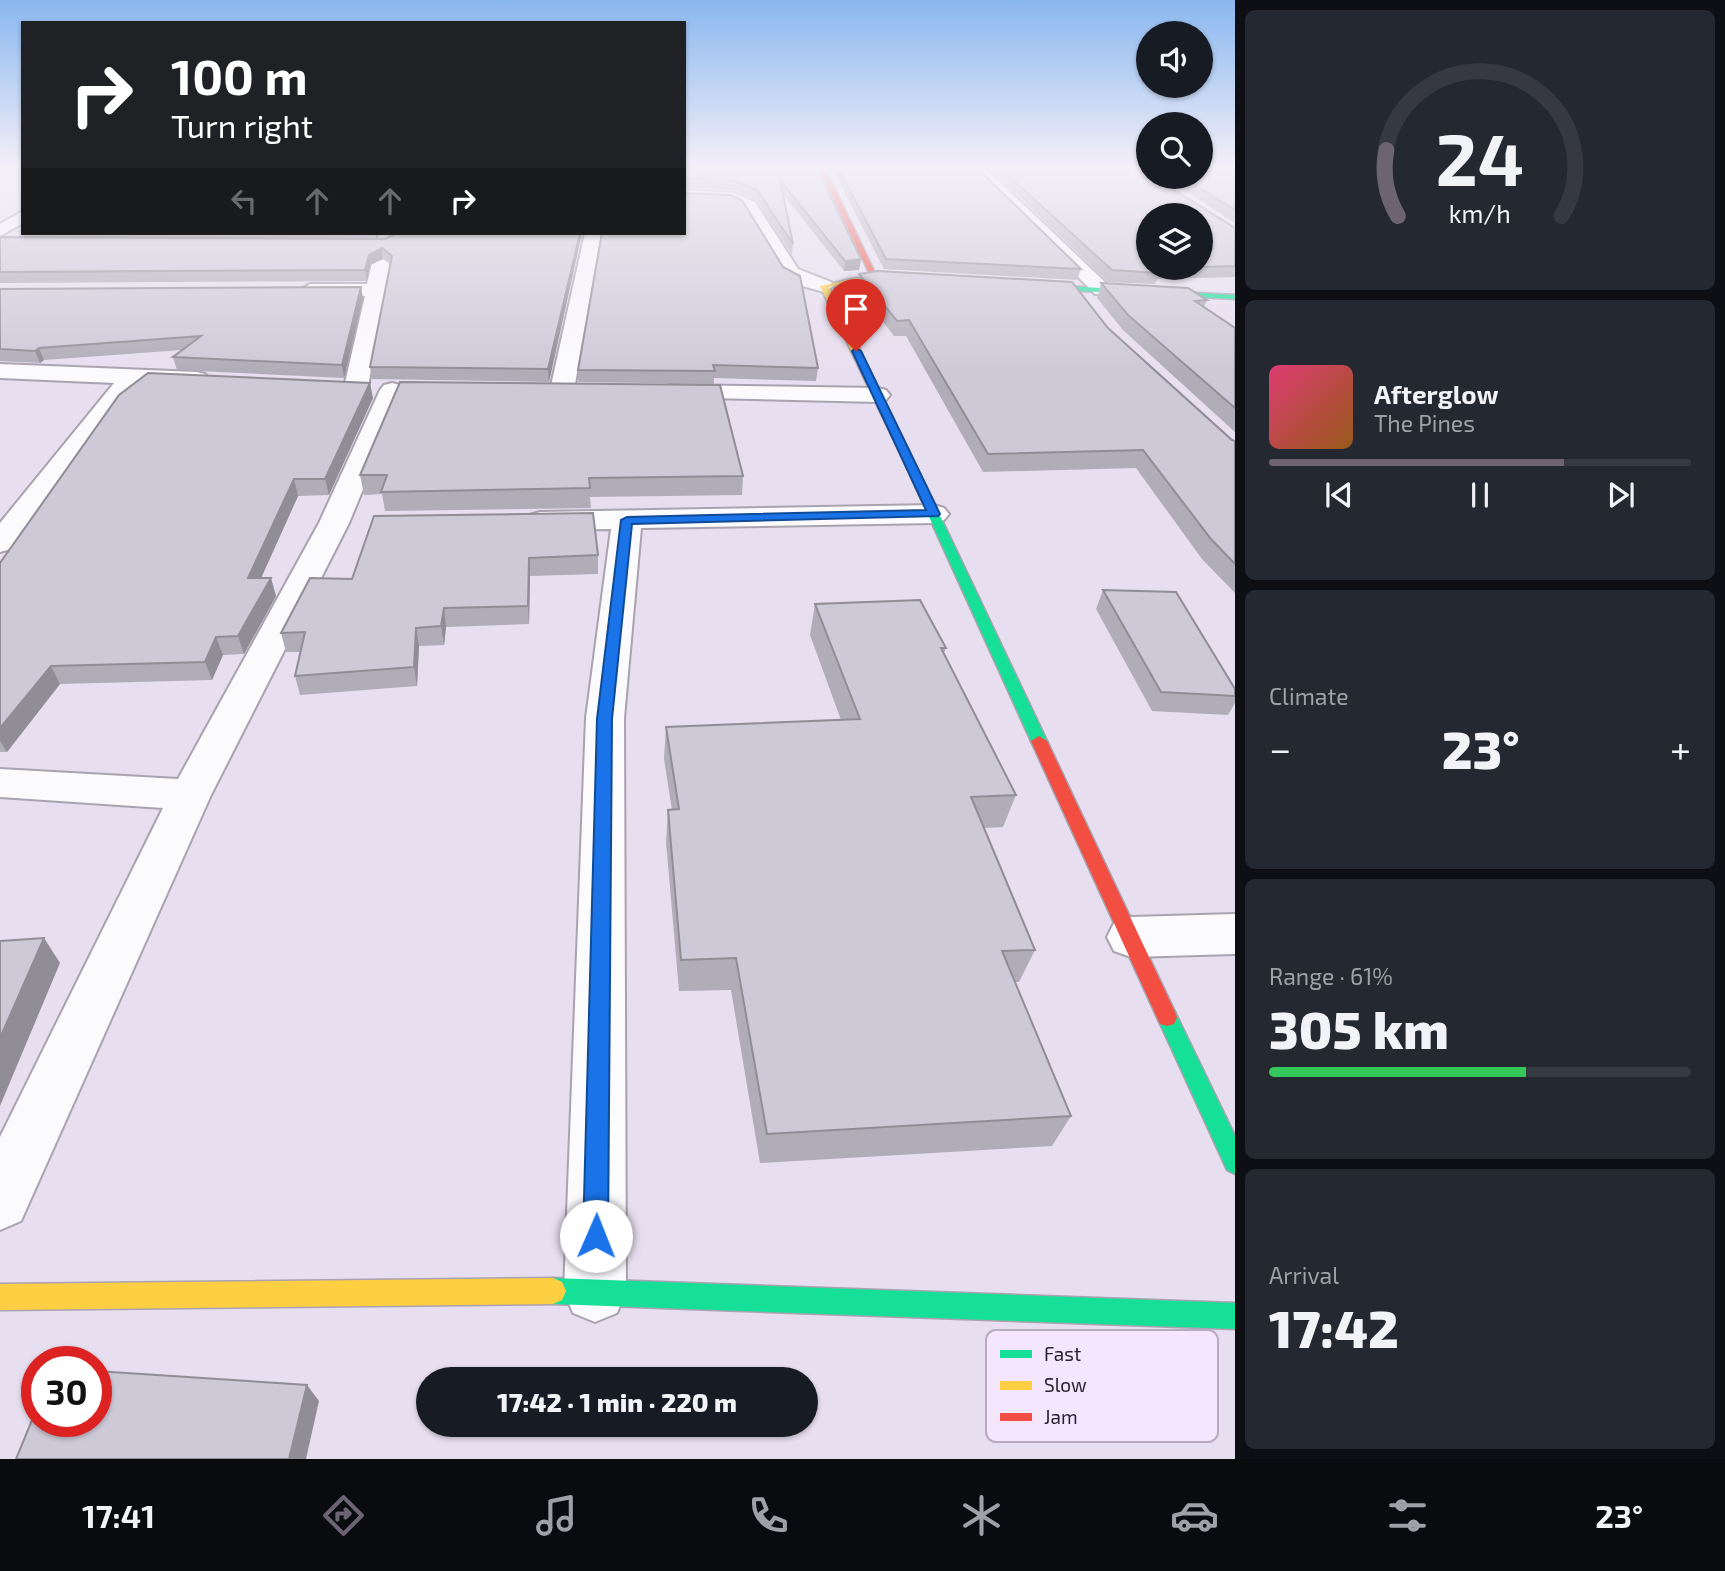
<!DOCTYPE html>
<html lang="en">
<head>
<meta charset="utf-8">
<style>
  :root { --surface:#171b24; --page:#242831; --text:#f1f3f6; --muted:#9ea1a6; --line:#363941; --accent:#6c6472 }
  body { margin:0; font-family:"Exo 2",sans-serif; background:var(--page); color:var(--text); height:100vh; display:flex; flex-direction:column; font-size:26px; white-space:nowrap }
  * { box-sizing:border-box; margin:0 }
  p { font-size:23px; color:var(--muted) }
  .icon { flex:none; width:38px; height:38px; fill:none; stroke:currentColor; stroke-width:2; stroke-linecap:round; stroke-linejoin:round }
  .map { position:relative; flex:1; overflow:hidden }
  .sheet { display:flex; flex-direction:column; gap:10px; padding:10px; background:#0d0f14; width:490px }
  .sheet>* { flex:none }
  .guide { position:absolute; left:21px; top:21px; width:665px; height:214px; border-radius:0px; box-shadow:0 2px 5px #0004; background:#202124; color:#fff; overflow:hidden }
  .fabs { position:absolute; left:1136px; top:21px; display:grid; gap:14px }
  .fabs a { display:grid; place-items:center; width:77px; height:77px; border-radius:50%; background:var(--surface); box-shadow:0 2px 5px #0004; font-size:35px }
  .speed { position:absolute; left:21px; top:1346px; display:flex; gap:14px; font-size:35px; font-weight:700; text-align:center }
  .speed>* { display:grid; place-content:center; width:91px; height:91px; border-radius:50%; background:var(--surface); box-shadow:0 2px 5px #0004; line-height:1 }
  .speed .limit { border:10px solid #d22; background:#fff; color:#111 }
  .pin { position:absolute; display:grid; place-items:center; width:60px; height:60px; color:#fff; margin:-72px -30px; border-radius:50% 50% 50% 0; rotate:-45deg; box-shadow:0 0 7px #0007 }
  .pin .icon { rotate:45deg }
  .me { position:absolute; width:77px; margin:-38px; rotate:1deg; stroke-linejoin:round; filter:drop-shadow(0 0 5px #0008) }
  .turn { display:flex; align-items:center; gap:24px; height:147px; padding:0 35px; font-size:32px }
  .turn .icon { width:91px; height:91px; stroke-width:2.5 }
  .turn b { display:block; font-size:49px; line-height:60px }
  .lanes { display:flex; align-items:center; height:66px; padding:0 35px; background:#0003; justify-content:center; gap:35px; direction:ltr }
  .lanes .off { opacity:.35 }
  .big { font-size:52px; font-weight:800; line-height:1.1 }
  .sheet .widget { flex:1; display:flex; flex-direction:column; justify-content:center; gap:10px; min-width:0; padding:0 24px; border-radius:10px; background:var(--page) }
  .sheet .dial { align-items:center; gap:0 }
  .dial svg { height:182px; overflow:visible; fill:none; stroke:var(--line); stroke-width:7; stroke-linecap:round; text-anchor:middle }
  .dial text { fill:var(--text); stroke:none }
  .song { display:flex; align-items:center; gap:21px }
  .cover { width:84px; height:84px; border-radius:10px; background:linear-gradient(135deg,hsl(340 70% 55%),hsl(30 70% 35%)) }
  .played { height:7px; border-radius:4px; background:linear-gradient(90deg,var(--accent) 70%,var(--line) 70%) }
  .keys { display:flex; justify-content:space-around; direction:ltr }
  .heat { display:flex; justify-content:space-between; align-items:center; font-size:38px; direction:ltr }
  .charge { height:10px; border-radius:5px; background:linear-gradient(90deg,#34c759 61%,var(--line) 0) }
  .trip { position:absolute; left:416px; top:1367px; width:402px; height:70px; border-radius:35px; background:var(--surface); box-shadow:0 2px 5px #0004; font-weight:800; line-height:70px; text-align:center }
  .tab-bar { display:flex; height:112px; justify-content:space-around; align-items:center; background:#090b0e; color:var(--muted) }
  .tab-bar .icon { width:49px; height:49px }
  .tab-bar .selected { color:var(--accent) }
  .tab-bar b { font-size:32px; color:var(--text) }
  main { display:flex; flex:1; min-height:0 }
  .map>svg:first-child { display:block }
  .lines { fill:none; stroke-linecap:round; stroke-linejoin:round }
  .street-casing { stroke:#a9a2af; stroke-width:4 }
  .fast-casing { stroke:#a9a2af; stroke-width:3 }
  .slow-casing { stroke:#a9a2af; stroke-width:3 }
  .jam-casing { stroke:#a9a2af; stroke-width:3 }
  .street { fill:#fbfafd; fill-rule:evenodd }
  .fast { fill:#16e098; fill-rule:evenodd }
  .slow { fill:#ffcf43; fill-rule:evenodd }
  .jam { fill:#f24e42; fill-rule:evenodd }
  .wall { fill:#b0adb9; fill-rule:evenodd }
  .shaded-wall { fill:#908d96 }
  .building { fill:#cdc9d7; stroke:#908d96; stroke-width:2 }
  .route { fill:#1a73e8; stroke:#114b97; stroke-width:2 }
  .key { fill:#f4e6ff; stroke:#b7abc0; stroke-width:2 }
  .key-label { font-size:19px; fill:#29222e }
</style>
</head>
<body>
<main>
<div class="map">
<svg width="1235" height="1459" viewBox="0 0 1235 1459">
  <rect width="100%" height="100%" fill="#e7deef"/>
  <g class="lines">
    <defs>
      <g id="street">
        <path d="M 970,168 L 985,168 L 1109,286 L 1112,290 L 1109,294 L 1095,294 Z"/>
        <path d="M 684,190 L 734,193 L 755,202 L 798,269 L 831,282 L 834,286 L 824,292 L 799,285 L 784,277 L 743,208 L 731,202 L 684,200 Z"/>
        <path d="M 23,211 L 23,223 L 0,236 L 0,224 Z"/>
        <path d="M 379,233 L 395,233 L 368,387 L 364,392 L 348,392 L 344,387 L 365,296 L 310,296 L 300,290 L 310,284 L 367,284 Z"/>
        <path d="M 585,233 L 601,233 L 574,390 L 570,395 L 554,395 L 550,390 Z"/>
        <path d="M 0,364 L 197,372 L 205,374 L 209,379 L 205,384 L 197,386 L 137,384 L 11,549 L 0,552 L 0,523 L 114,383 L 0,378 Z"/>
        <path d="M 392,383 L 400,385 L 404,390 L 349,523 L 211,795 L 21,1221 L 0,1230 L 0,1137 L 163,808 L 0,797 L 0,769 L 178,779 L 319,523 L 380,390 L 384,385 Z"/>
        <path d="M 670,385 L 878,388 L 886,390 L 890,395 L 886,400 L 878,402 L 662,397 L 658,392 L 662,387 Z"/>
        <path d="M 934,505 L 944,508 L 949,514 L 944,520 L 934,523 L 641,528 L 624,718 L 626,1291 L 617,1313 L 595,1322 L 573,1313 L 564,1291 L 586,718 L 611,529 L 540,530 L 530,527 L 525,521 L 530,515 L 540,512 Z"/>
        <path d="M 1235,914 L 1235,954 L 1131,957 L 1114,951 L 1107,937 L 1114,923 L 1131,917 Z"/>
      </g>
      <g id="fast">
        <path d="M 1026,284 L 1235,295 L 1235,299 L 1023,288 Z"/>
        <path d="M 906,452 L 911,455 L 1047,741 L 1045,745 L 1033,745 L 1031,741 L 901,455 Z"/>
        <path d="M 1167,1008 L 1174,1010 L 1235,1136 L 1235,1174 L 1227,1170 L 1157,1017 L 1160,1010 Z"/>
        <path d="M 553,1278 L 1235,1303 L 1235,1329 L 553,1304 L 544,1300 L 540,1291 L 544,1282 Z"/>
      </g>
      <g id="slow">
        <path d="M 910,277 L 913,281 L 856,282 L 829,287 L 911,455 L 906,458 L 901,455 L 820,286 L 856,278 Z"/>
        <path d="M 553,1278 L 562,1282 L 566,1291 L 562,1300 L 553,1304 L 0,1310 L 0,1284 Z"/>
      </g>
      <g id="jam">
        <path d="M 819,168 L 825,168 L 878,279 L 871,277 Z"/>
        <path d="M 1039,736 L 1047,741 L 1174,1010 L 1177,1017 L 1174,1024 L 1167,1026 L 1160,1024 L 1031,741 Z"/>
      </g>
    </defs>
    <!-- street casing -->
    <use href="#street" class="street-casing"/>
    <!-- fast casing -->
    <use href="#fast" class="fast-casing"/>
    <!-- slow casing -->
    <use href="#slow" class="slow-casing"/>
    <!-- jam casing -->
    <use href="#jam" class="jam-casing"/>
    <!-- street -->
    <use href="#street" class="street"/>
    <!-- fast -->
    <use href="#fast" class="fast"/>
    <!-- slow -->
    <use href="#slow" class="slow"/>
    <!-- jam -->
    <use href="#jam" class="jam"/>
  </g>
  <!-- wall -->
  <g class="wall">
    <path d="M 684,168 L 817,168 L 861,259 L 859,270 L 844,271 L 783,194 L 793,244 L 792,255 L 756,200 L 734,190 L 684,187 Z"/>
    <path d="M 832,168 L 977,168 L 1081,269 L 1077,280 L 884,269 Z"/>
    <path d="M 989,168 L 1148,168 L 1147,171 L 1148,173 L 1235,228 L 1235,277 L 1157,279 L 1155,284 L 1108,282 ZM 1200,215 L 1200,268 L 1148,268 Z"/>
    <path d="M 1235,168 L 1235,223 L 1164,177 L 1200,177 Z"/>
    <path d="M 72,233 L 582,233 L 549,382 L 372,379 L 370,367 L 390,264 L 383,259 L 370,265 L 367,281 L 0,283 L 0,237 L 385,239 L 390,237 L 387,234 Z"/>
    <path d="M 602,233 L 818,368 L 816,381 L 714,378 L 714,384 L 578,382 L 578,370 Z"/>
    <path d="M 859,274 L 1108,328 L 1232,440 L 1235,441 L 1235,593 L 1202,559 L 1136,468 L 983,472 L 906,336 L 894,336 L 857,288 Z"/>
    <path d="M 1101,283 L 1207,300 L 1204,307 L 1235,328 L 1235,432 L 1123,330 L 1097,298 Z"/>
    <path d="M 361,287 L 363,299 L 344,378 L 177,370 L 173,357 L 182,350 L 44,360 L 40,363 L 0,361 L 0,289 Z"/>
    <path d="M 400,382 L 743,476 L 742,495 L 590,497 L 591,508 L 385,511 L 382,494 L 364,495 L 360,475 Z"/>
    <path d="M 373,398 L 329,495 L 298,496 L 261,578 L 276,596 L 244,654 L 223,655 L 212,680 L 60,684 L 7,752 L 0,752 L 0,563 Z"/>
    <path d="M 374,516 L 598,555 L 598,574 L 530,576 L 529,624 L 446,627 L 444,645 L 419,646 L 417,686 L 300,695 L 295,676 L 300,652 L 286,652 L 281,633 L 352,579 Z"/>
    <path d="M 1103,590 L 1235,689 L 1235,703 L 1228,715 L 1152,711 L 1096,609 Z"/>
    <path d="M 815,604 L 946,648 L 944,653 L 1016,795 L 1003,827 L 984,828 L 1035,950 L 1019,982 L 1015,982 L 1071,1116 L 1052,1146 L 760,1163 L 731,990 L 679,991 L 666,842 L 668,810 L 672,810 L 664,759 L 666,727 L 841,720 L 810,635 Z"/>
  </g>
  <!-- shaded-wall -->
  <g class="shaded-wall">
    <path d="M 580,233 L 582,233 L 549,382 L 548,369 Z"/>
    <path d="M 382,248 L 383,259 L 370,265 L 367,281 L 365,270 L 369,255 Z"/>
    <path d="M 861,259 L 859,270 L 844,271 L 845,261 Z"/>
    <path d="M 361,287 L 363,299 L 344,378 L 342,365 Z"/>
    <path d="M 39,348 L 44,360 L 40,363 L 35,351 Z"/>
    <path d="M 370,383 L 373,398 L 329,495 L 325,479 Z"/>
    <path d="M 294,479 L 298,496 L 253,596 L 248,578 Z"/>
    <path d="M 529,558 L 530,576 L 529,624 L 528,606 Z"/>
    <path d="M 271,578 L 276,596 L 244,654 L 238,636 Z"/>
    <path d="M 444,608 L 446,627 L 444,645 L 441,626 Z"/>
    <path d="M 416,628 L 419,646 L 417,686 L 414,667 Z"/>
    <path d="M 216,637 L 223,655 L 212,680 L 205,662 Z"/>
    <path d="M 51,666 L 60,684 L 7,752 L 0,741 L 0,728 Z"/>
    <path d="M 44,938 L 60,963 L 0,1106 L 0,1038 Z"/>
    <path d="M 307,1385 L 319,1401 L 306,1459 L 289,1459 Z"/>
  </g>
  <!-- building -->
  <g class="building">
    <path d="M 684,168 L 817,168 L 861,259 L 845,261 L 780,180 L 793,244 L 757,190 L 735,181 L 684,178 Z"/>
    <path d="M 838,168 L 977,168 L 1081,269 L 886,259 Z"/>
    <path d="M 1000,168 L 1146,168 L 1148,177 L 1153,177 L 1235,228 L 1235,266 L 1200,267 L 1200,215 L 1148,215 L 1148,268 L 1163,268 L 1152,268 L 1159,273 L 1112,270 Z"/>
    <path d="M 1200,168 L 1235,168 L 1235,210 L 1182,177 L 1200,177 Z"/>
    <path d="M 684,193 L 731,195 L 742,200 L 783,267 L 800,276 L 818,368 L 713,365 L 715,371 L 578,370 L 602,233 L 684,233 Z"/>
    <path d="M 397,233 L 580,233 L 548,369 L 370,367 L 392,256 L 382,248 L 369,255 L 365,270 L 0,272 L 0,237 L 385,239 Z"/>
    <path d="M 878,271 L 1072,282 L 1108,328 L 1232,440 L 1235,441 L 1235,564 L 1211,539 L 1143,450 L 988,454 L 909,320 L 897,321 L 859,274 Z"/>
    <path d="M 1101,283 L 1188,288 L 1207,300 L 1195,301 L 1235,328 L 1235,408 L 1128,315 Z"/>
    <path d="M 361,287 L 342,365 L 173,357 L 201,336 L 39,348 L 35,351 L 0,349 L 0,289 Z"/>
    <path d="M 148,373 L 370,383 L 325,479 L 294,479 L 248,578 L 271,578 L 238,636 L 216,637 L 205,662 L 51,666 L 0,728 L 0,563 L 119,395 Z"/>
    <path d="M 400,382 L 720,385 L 743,476 L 589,478 L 590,488 L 381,492 L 387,475 L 360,475 Z"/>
    <path d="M 593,513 L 598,555 L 529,558 L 528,606 L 444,608 L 441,626 L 416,628 L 414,667 L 295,676 L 305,632 L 281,633 L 310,578 L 352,579 L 374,516 Z"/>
    <path d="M 1103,590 L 1176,592 L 1235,689 L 1235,696 L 1161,692 Z"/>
    <path d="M 920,600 L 946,648 L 941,648 L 1016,795 L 971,797 L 1035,950 L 1002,951 L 1071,1116 L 767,1134 L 736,958 L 681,960 L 668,810 L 679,809 L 666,727 L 860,719 L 815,604 Z"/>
    <path d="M 44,938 L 0,1038 L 0,941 Z"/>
    <path d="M 96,1371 L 307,1385 L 289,1459 L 16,1459 L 37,1408 L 37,1421 L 96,1421 Z"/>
  </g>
  <!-- sky -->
  <linearGradient id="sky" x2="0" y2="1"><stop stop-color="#89b7ef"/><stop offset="0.45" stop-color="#f4f0f8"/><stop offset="1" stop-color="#f4f0f8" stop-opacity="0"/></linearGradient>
  <rect width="1235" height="372" fill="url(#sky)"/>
  <!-- route -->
  <path class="route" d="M 856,348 L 861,351 L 940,514 L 938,516 L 632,524 L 612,719 L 608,1236 L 604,1245 L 596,1249 L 587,1245 L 583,1236 L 597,719 L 621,520 L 627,517 L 926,510 L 852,351 Z"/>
  <!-- legend -->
  <rect x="986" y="1330" width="232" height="112" rx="10" class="key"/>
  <rect x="1000" y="1350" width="32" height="8" fill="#16e098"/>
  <rect x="1000" y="1381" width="32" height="9" fill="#ffcf43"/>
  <rect x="1000" y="1413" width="32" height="8" fill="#f24e42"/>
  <g class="key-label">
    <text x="1044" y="1361">Fast</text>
    <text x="1044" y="1392">Slow</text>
    <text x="1044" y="1424">Jam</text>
  </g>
</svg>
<div class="fabs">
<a><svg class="icon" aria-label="sound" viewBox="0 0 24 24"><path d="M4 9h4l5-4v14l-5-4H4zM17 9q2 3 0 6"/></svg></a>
<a><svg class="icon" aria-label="search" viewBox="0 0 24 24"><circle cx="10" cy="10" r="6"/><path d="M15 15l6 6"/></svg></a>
<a><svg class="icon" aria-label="layers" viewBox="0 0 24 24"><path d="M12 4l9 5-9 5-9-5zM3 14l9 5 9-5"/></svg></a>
</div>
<div class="speed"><div class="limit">30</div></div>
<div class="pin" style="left:856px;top:351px;background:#d93025"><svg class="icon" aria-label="arrive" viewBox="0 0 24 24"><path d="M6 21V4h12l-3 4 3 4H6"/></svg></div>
<svg class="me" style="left:596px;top:1236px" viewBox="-20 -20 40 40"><circle r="19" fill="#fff"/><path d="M0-13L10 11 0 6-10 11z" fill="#1a73e8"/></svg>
<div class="trip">17:42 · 1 min · 220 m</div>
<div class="guide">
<div class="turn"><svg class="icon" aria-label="right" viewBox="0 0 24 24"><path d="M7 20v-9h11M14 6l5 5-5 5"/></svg><div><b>100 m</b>Turn right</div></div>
<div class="lanes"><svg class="icon off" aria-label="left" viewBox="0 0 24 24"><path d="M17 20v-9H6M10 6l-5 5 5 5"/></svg><svg class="icon off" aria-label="ahead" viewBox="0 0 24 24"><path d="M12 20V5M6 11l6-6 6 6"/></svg><svg class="icon off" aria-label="ahead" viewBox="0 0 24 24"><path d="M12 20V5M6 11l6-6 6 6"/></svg><svg class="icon" aria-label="right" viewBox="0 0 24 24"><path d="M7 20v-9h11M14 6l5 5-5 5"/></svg></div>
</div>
</div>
<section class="sheet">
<div class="widget dial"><svg viewBox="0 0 100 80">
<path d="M14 69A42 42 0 1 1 86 69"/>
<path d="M14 69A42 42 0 0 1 9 40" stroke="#6c6472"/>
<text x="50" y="56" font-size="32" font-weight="700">24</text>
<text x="50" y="72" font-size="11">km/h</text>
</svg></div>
<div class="widget">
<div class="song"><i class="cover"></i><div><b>Afterglow</b><p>The Pines</p></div></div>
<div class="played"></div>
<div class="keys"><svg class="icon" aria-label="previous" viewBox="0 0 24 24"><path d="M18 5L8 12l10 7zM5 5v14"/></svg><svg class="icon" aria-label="pause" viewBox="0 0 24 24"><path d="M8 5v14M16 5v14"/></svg><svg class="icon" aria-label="next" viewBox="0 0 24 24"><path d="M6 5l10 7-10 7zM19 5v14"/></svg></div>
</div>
<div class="widget"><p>Climate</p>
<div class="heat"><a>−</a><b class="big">23°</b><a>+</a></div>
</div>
<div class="widget"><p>Range · 61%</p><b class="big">305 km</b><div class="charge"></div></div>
<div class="widget"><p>Arrival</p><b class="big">17:42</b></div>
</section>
</main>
<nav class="tab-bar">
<b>17:41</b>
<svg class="icon selected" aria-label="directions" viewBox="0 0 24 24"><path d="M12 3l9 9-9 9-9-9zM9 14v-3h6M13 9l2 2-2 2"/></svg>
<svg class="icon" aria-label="music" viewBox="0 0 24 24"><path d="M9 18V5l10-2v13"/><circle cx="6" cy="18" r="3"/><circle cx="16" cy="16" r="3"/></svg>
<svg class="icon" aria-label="phone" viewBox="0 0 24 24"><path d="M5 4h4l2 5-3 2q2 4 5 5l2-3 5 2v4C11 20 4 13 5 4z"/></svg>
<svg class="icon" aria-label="climate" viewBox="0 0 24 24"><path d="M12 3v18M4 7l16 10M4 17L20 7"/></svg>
<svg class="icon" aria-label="car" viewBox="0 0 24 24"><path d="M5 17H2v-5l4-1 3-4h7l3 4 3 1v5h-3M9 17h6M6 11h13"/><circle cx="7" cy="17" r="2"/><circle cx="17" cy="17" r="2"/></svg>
<svg class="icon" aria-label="filters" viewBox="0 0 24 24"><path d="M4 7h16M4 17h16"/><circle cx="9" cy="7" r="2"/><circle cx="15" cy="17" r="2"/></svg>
<b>23°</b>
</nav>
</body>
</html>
